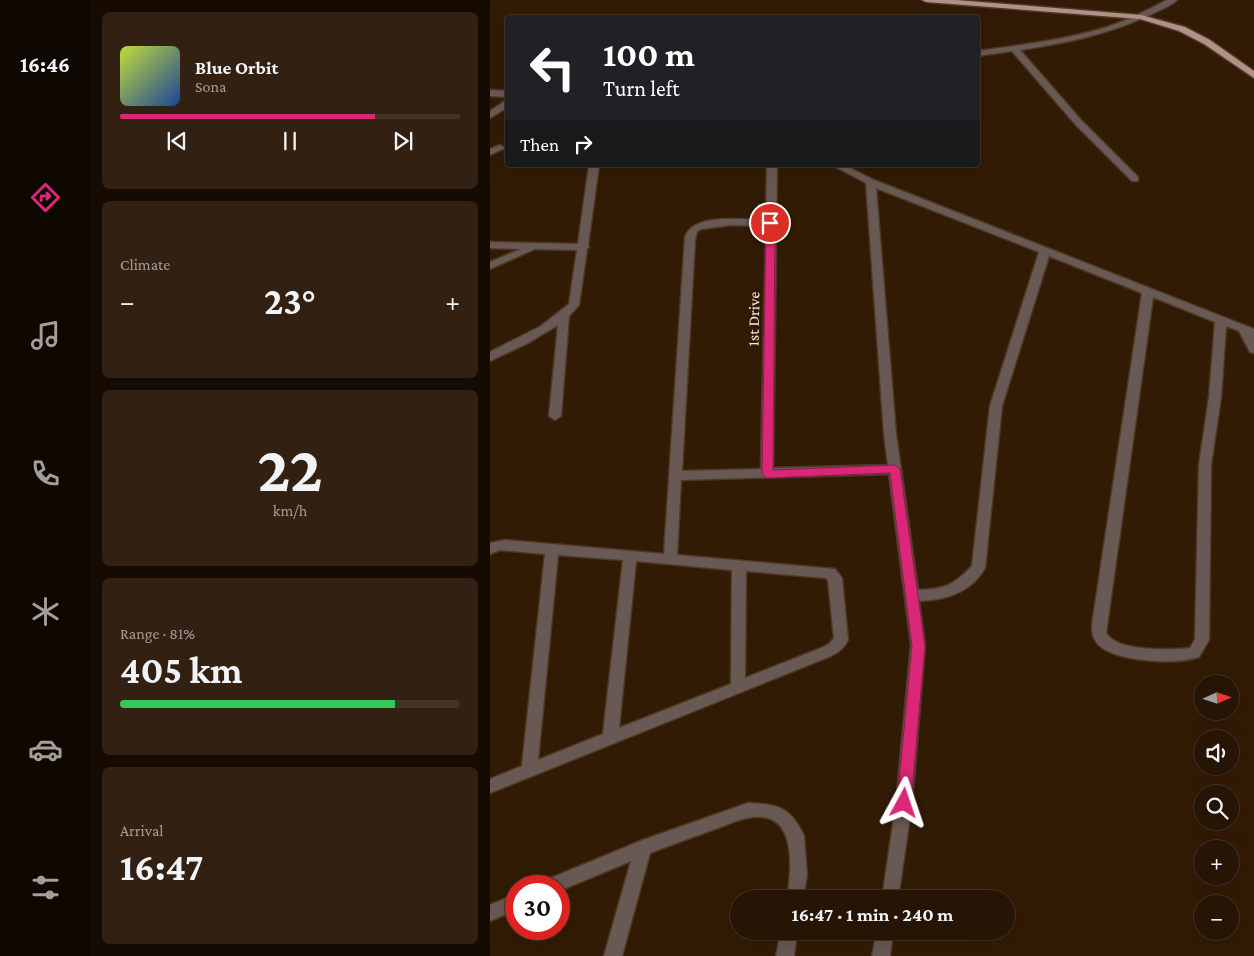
<!DOCTYPE html>
<html lang="en">
<head>
<meta charset="utf-8">
<style>
  :root { --surface:#261404; --page:#322113; --text:#f1f3f6; --muted:#a49e9a; --line:#423326; --accent:#db2777 }
  body { margin:0; font-family:"Crimson Pro",serif; background:var(--page); color:var(--text); height:100vh; display:flex; flex-direction:column; font-size:19px; white-space:nowrap }
  * { box-sizing:border-box; margin:0 }
  p { font-size:16px; color:var(--muted) }
  .icon { flex:none; width:28px; height:28px; fill:none; stroke:currentColor; stroke-width:2; stroke-linecap:round; stroke-linejoin:round }
  .map { position:relative; flex:1; overflow:hidden }
  .side { display:flex; flex-direction:column; gap:12px; padding:12px; background:#150b02; width:400px }
  .side>* { flex:none }
  .top-card { position:absolute; left:15px; top:15px; width:475px; height:152px; border-radius:5px; box-shadow:0 5px 20px #0002,0 0 0 1px var(--line); background:#202124; color:#fff; overflow:hidden }
  .needle { width:32px; rotate:87deg }
  .fabs { position:absolute; left:704px; top:675px; display:grid; gap:10px }
  .fabs a { display:grid; place-items:center; width:45px; height:45px; border-radius:50%; background:var(--surface); box-shadow:0 5px 20px #0002,0 0 0 1px var(--line); font-size:25px }
  .speed { position:absolute; left:15px; top:875px; display:flex; gap:10px; font-size:25px; font-weight:700; text-align:center }
  .speed>* { display:grid; place-content:center; width:65px; height:65px; border-radius:50%; background:var(--surface); box-shadow:0 5px 20px #0002,0 0 0 1px var(--line); line-height:1 }
  .speed .limit { border:8px solid #d22; background:#fff; color:#111 }
  .pin { position:absolute; display:grid; place-items:center; width:42px; height:42px; color:#fff; margin:-21px; border:2px solid #fff; border-radius:50%; box-shadow:0 1px 5px #0007 }
  .me { position:absolute; width:55px; margin:-28px; rotate:5deg; stroke-linejoin:round; filter:drop-shadow(0 0 4px #0008) }
  .turn { display:flex; align-items:center; gap:18px; height:105px; padding:0 15px; font-size:22px }
  .turn .icon { width:65px; height:65px; stroke-width:2.5 }
  .turn b { display:block; font-size:35px; line-height:42px }
  .then { display:flex; align-items:center; height:48px; padding:0 15px; background:#0003; gap:10px; font-size:19px }
  .big { font-size:38px; font-weight:700; line-height:1.1 }
  .side .tile { flex:1; display:flex; flex-direction:column; justify-content:center; gap:8px; min-width:0; padding:0 18px; border-radius:8px; background:var(--page) }
  .side .dial { align-items:center; gap:0 }
  .dial b { font-size:65px; line-height:1 }
  .song { display:flex; align-items:center; gap:15px }
  .cover { width:60px; height:60px; border-radius:8px; background:linear-gradient(135deg,hsl(70 70% 55%),hsl(220 70% 35%)) }
  .played { height:5px; border-radius:2px; background:linear-gradient(90deg,var(--accent) 75%,var(--line) 75%) }
  .keys { display:flex; justify-content:space-around; direction:ltr }
  .heat { display:flex; justify-content:space-between; align-items:center; font-size:28px; direction:ltr }
  .charge { height:8px; border-radius:4px; background:linear-gradient(90deg,#34c759 81%,var(--line) 0) }
  .trip { position:absolute; left:240px; top:890px; width:285px; height:50px; border-radius:25px; background:var(--surface); box-shadow:0 5px 20px #0002,0 0 0 1px var(--line); font-weight:700; line-height:50px; text-align:center }
  main { display:flex; flex:1; min-height:0 }
  .tabs { display:flex; flex-direction:column; width:90px; justify-content:space-around; align-items:center; background:#0f0802; color:var(--muted) }
  .tabs .icon { width:35px; height:35px }
  .tabs .selected { color:var(--accent) }
  .tabs b { font-size:22px; color:var(--text) }
  .map>svg:first-child { display:block }
  .lines { fill:none; stroke-linecap:round; stroke-linejoin:round }
  .minor-casing { stroke:#4e3823; stroke-width:3 }
  .major-casing { stroke:#4e3823; stroke-width:3 }
  .minor { fill:#695954; fill-rule:evenodd }
  .major { fill:#b19087; fill-rule:evenodd }
  .route { fill:#db2777; stroke:#8e194d }
  .labels { text-anchor:middle; stroke-width:5; stroke-linejoin:round; paint-order:stroke }
  .street-label { font-size:16px; fill:#fae9dc; stroke:#321b05 }
</style>
</head>
<body>
<main>
<nav class="tabs">
<b>16:46</b>
<svg class="icon selected" aria-label="directions" viewBox="0 0 24 24"><path d="M12 3l9 9-9 9-9-9zM9 14v-3h6M13 9l2 2-2 2"/></svg>
<svg class="icon" aria-label="music" viewBox="0 0 24 24"><path d="M9 18V5l10-2v13"/><circle cx="6" cy="18" r="3"/><circle cx="16" cy="16" r="3"/></svg>
<svg class="icon" aria-label="phone" viewBox="0 0 24 24"><path d="M5 4h4l2 5-3 2q2 4 5 5l2-3 5 2v4C11 20 4 13 5 4z"/></svg>
<svg class="icon" aria-label="climate" viewBox="0 0 24 24"><path d="M12 3v18M4 7l16 10M4 17L20 7"/></svg>
<svg class="icon" aria-label="car" viewBox="0 0 24 24"><path d="M5 17H2v-5l4-1 3-4h7l3 4 3 1v5h-3M9 17h6M6 11h13"/><circle cx="7" cy="17" r="2"/><circle cx="17" cy="17" r="2"/></svg>
<svg class="icon" aria-label="filters" viewBox="0 0 24 24"><path d="M4 7h16M4 17h16"/><circle cx="9" cy="7" r="2"/><circle cx="15" cy="17" r="2"/></svg>
</nav>
<section class="side">
<div class="tile">
<div class="song"><i class="cover"></i><div><b>Blue Orbit</b><p>Sona</p></div></div>
<div class="played"></div>
<div class="keys"><svg class="icon" aria-label="previous" viewBox="0 0 24 24"><path d="M18 5L8 12l10 7zM5 5v14"/></svg><svg class="icon" aria-label="pause" viewBox="0 0 24 24"><path d="M8 5v14M16 5v14"/></svg><svg class="icon" aria-label="next" viewBox="0 0 24 24"><path d="M6 5l10 7-10 7zM19 5v14"/></svg></div>
</div>
<div class="tile"><p>Climate</p>
<div class="heat"><a>−</a><b class="big">23°</b><a>+</a></div>
</div>
<div class="tile dial"><b>22</b><p>km/h</p></div>
<div class="tile"><p>Range · 81%</p><b class="big">405 km</b><div class="charge"></div></div>
<div class="tile"><p>Arrival</p><b class="big">16:47</b></div>
</section>
<div class="map">
<svg width="764" height="956" viewBox="0 0 764 956">
  <rect width="100%" height="100%" fill="#321b05"/>
  <g class="lines">
    <defs>
      <g id="minor">
        <path d="M 677,0 L 687,0 C 681,6 671,9 664,13 C 621,34 576,43 530,50 L 591,120 L 648,177 L 648,181 L 642,181 L 585,124 L 522,51 L 488,56 L 488,51 C 531,45 575,40 617,27 C 638,20 658,10 677,0 Z"/>
        <path d="M 0,90 L 18,91 L 18,97 L 0,96 Z"/>
        <path d="M 18,99 L 18,107 L 0,118 L 0,111 Z"/>
        <path d="M 10,145 L 15,148 L 0,155 L 0,149 Z"/>
        <path d="M 99,165 L 109,165 L 98,245 L 99,247 L 97,249 L 89,305 L 79,316 L 71,416 L 65,420 L 59,416 L 68,325 L 38,343 L 0,361 L 0,352 L 51,326 L 79,304 L 87,250 L 45,249 L 0,269 L 0,262 L 31,249 L 0,248 L 0,242 L 88,244 Z"/>
        <path d="M 277,165 L 287,165 L 283,468 L 398,465 L 394,434 L 376,183 L 342,165 L 354,165 L 384,180 L 764,329 L 764,353 L 760,352 L 749,331 L 736,326 L 731,397 L 721,465 L 719,640 L 709,657 C 687,665 628,662 610,646 C 603,640 602,634 602,625 L 652,293 L 559,256 L 512,406 L 495,568 C 481,593 455,600 429,601 L 435,645 L 422,803 L 408,899 L 392,899 L 406,803 L 421,645 L 399,474 L 191,480 L 187,555 L 345,569 L 352,578 L 358,640 C 354,648 349,652 341,656 L 0,793 L 0,779 L 32,766 L 55,554 L 10,550 L 0,554 L 0,543 L 15,540 L 174,554 L 195,237 C 204,212 255,220 276,220 ZM 386,188 L 549,252 L 500,406 L 482,566 C 463,586 454,589 428,590 L 406,434 ZM 242,225 L 276,226 L 271,469 L 192,471 L 205,239 L 207,232 L 211,229 ZM 663,297 L 725,322 L 719,397 L 709,465 L 705,639 L 700,648 C 680,650 627,652 616,633 ZM 68,555 L 133,560 L 113,734 L 48,760 ZM 146,561 L 242,570 L 241,684 L 129,728 ZM 256,571 L 336,578 L 338,580 L 344,638 L 339,644 L 331,648 L 255,678 Z"/>
        <path d="M 258,803 C 287,804 301,807 314,836 L 317,875 L 313,899 L 297,899 C 302,868 308,807 257,818 C 246,820 235,826 225,829 C 203,837 181,845 160,853 L 132,956 L 114,956 L 141,861 L 69,891 L 69,886 L 54,886 L 56,880 L 153,840 Z"/>
        <path d="M 26,894 L 26,910 L 0,921 L 0,905 Z"/>
        <path d="M 291,931 L 307,931 L 304,956 L 286,956 Z"/>
        <path d="M 387,931 L 403,931 L 400,956 L 382,956 Z"/>
      </g>
      <path id="major" d="M 432,0 L 466,0 L 651,15 L 695,27 L 720,40 L 764,71 L 764,78 L 714,44 L 689,31 L 650,19 L 436,2 Z"/>
    </defs>
    <!-- minor casing -->
    <use href="#minor" class="minor-casing"/>
    <!-- major casing -->
    <use href="#major" class="major-casing"/>
    <!-- minor -->
    <use href="#minor" class="minor"/>
    <!-- major -->
    <use href="#major" class="major"/>
  </g>
  <!-- route -->
  <path class="route" d="M 280,220 L 285,223 L 283,470 L 405,465 L 410,469 L 435,646 L 421,803 L 419,808 L 414,809 L 409,808 L 407,803 L 422,646 L 400,473 L 277,478 L 272,474 L 276,223 Z"/>
  <g class="labels">
    <!-- street labels -->
    <g class="street-label">
      <text transform="translate(263 319) rotate(-89)" y="6">1st Drive</text>
    </g>
  </g>
</svg>
<div class="fabs">
<a><svg class="needle" viewBox="-14 -14 28 28"><path d="M0-13l5 13h-10z" fill="#e53935"/><path d="M0 13l5-13h-10z" fill="#a49e9a"/></svg></a>
<a><svg class="icon" aria-label="sound" viewBox="0 0 24 24"><path d="M4 9h4l5-4v14l-5-4H4zM17 9q2 3 0 6"/></svg></a>
<a><svg class="icon" aria-label="search" viewBox="0 0 24 24"><circle cx="10" cy="10" r="6"/><path d="M15 15l6 6"/></svg></a>
<a>+</a>
<a>−</a>
</div>
<div class="speed"><div class="limit">30</div></div>
<div class="pin" style="left:280px;top:223px;background:#d93025"><svg class="icon" aria-label="arrive" viewBox="0 0 24 24"><path d="M6 21V4h12l-3 4 3 4H6"/></svg></div>
<svg class="me" style="left:414px;top:803px" viewBox="-20 -20 40 40"><path d="M0-17L14 15 0 8-14 15z" fill="#db2777" stroke="#fff" stroke-width="4"/></svg>
<div class="trip">16:47 · 1 min · 240 m</div>
<div class="top-card">
<div class="turn"><svg class="icon" aria-label="left" viewBox="0 0 24 24"><path d="M17 20v-9H6M10 6l-5 5 5 5"/></svg><div><b>100 m</b>Turn left</div></div>
<div class="then">Then<svg class="icon" aria-label="right" viewBox="0 0 24 24"><path d="M7 20v-9h11M14 6l5 5-5 5"/></svg></div>
</div>
</div>
</main>
</body>
</html>
